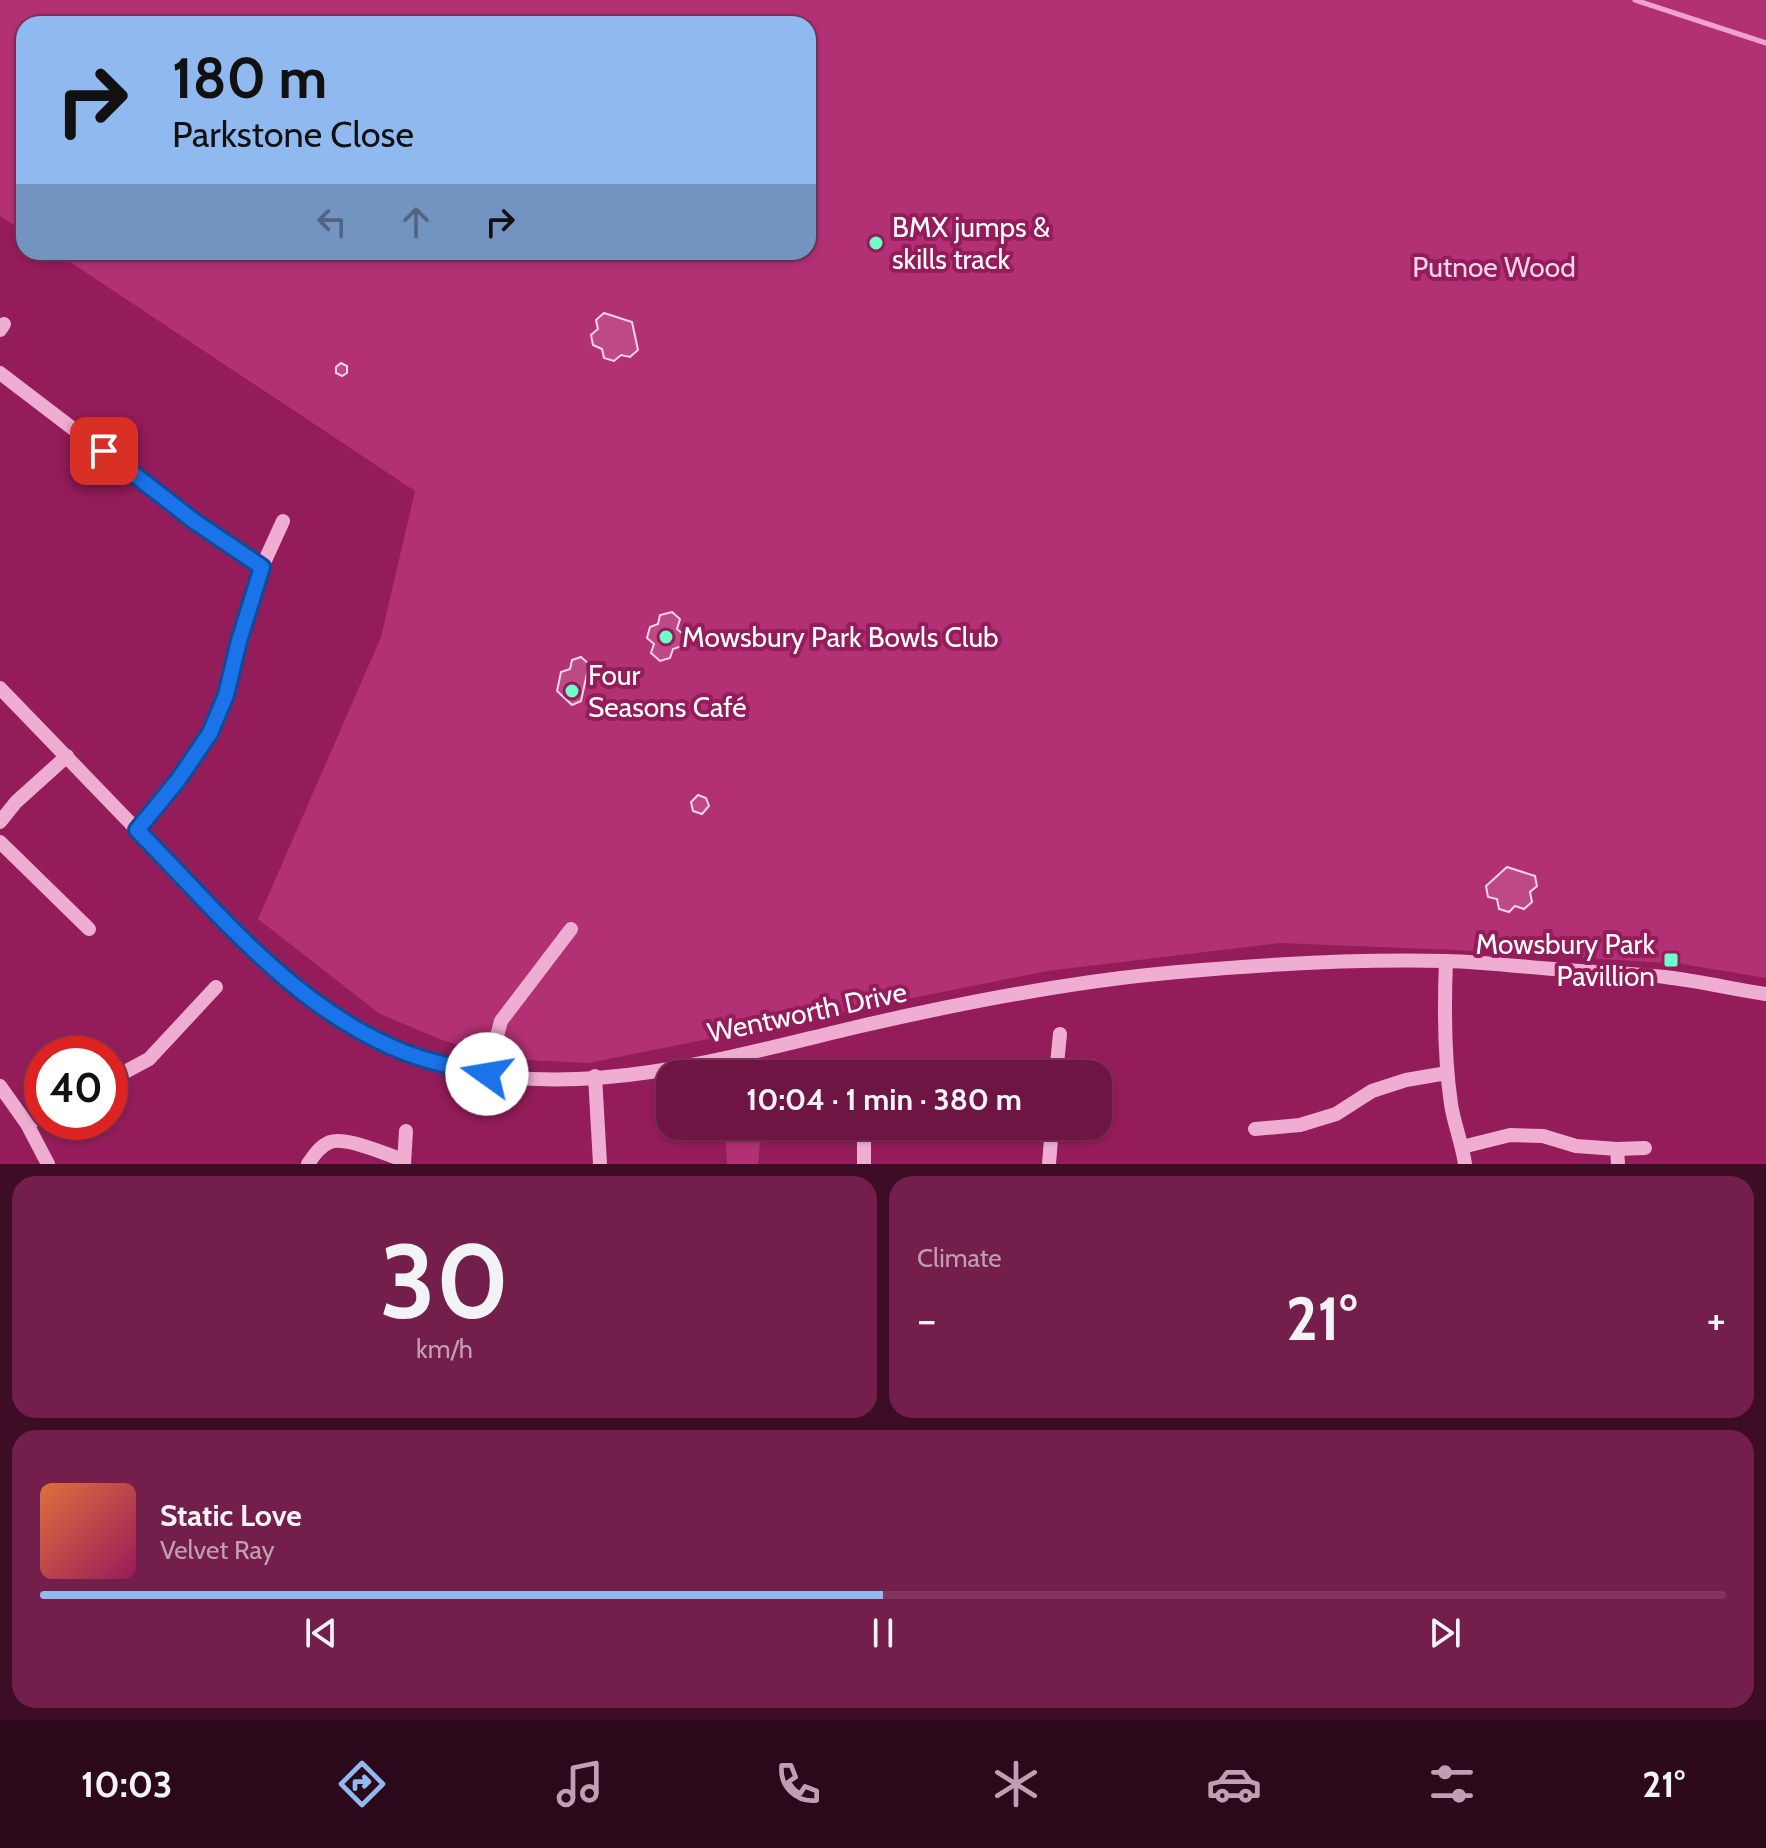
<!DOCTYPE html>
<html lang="en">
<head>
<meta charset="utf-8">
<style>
  :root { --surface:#6f1544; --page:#741e4b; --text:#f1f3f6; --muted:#c09fb2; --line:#81345d; --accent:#90b9f0 }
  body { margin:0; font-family:Cabin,sans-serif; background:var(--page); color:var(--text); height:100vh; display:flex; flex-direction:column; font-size:30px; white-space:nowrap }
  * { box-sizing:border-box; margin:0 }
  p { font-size:26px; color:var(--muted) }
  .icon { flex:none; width:44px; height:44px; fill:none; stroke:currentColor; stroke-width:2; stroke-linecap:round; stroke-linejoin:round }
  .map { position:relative; height:1164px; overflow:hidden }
  .drawer { display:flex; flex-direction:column; gap:12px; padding:12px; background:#3d0c25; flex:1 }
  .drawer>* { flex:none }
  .guide { position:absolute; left:16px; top:16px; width:800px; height:244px; border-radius:24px; box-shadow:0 2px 6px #0004,0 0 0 2px var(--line); background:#90b9f0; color:#111; overflow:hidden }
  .speed { position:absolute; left:24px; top:1036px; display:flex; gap:16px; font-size:40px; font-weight:700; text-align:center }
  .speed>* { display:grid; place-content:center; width:104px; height:104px; border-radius:50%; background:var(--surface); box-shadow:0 2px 6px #0004,0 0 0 2px var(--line); line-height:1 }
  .speed .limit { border:12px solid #d22; background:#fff; color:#111 }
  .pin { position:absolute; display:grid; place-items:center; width:68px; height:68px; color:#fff; margin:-34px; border-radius:16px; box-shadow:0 4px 12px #0006 }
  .me { position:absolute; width:88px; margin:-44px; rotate:283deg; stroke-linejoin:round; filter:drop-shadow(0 0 6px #0008) }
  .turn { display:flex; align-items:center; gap:28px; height:168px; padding:0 24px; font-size:36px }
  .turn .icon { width:104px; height:104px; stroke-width:2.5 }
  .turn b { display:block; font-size:56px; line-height:68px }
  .lanes { display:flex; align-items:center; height:76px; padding:0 24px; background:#0003; justify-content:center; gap:40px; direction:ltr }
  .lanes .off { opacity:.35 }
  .big { font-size:60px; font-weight:800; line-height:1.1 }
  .drawer .card { flex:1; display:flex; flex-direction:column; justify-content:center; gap:12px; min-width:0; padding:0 28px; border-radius:24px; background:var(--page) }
  .drawer .dial { align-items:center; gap:0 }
  .dial b { font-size:104px; line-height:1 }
  .song { display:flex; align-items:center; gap:24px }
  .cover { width:96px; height:96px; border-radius:12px; background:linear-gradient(135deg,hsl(20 70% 55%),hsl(330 70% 35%)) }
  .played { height:8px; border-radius:4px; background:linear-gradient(90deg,var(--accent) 50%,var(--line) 50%) }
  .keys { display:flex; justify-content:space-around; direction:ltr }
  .heat { display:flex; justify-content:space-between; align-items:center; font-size:44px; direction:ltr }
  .drawer .tiles { flex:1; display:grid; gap:12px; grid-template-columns:1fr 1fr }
  .card:last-child { grid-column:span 2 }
  .trip { position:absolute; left:656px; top:1060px; width:456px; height:80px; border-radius:24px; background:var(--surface); box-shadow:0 2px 6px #0004,0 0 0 2px var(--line); font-weight:800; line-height:80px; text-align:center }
  .tabs { display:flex; height:128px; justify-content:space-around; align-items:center; background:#2c081b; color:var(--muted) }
  .tabs .icon { width:56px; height:56px }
  .tabs .current { color:var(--accent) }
  .tabs b { font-size:36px; color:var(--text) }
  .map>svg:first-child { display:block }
  .green { fill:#b23074 }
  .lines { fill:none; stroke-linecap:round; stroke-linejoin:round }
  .stream { stroke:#f1a1cd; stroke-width:5 }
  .building { fill:#bd4986; stroke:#fbd4e9; stroke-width:2 }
  .minor { stroke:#efaed1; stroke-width:14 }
  .route-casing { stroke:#114b97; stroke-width:20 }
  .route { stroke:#1a73e8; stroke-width:14 }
  .poi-dot { fill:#6cffc9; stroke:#941c5a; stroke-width:3 }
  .labels { text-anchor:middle; stroke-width:8; stroke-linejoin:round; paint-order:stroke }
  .poi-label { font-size:28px; fill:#fff; stroke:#941c5a; text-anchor:start }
  .park-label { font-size:28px; fill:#fbd4e9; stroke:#941c5a }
  .street-label { font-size:28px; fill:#fff; stroke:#941c5a }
</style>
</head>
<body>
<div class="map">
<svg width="1766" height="1164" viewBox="0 0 1766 1164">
  <rect width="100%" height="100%" fill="#941c5a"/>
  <!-- green -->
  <g class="green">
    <path d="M 0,0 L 1766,0 L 1766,978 L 1682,964 L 1454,950 L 1280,943 L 1047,971 L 589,1063 L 505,1059 L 442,1040 L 380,1014 L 258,919 L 381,637 L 415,491 L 55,252 L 808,252 L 808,24 L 24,24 L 24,232 L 0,216 Z"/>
    <path d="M 784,1063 L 811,1069 L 806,1074 L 741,1074 Z"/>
    <path d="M 725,1126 L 769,1126 L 760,1144 L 758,1164 L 727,1164 Z"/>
  </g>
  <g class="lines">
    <!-- stream -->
    <path class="stream" d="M 1635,0 L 1766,43"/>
  </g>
  <!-- building -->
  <g class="building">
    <path d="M 604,313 L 632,322 L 638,350 L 630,357 L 621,355 L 614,361 L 604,358 L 602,349 L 593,345 L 591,335 L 598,329 L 596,320 Z"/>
    <path d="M 341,363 L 347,366 L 347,373 L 342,376 L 336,373 L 336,367 Z"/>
    <path d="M 672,612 L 680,619 L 677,629 L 684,635 L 682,646 L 673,649 L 670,658 L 660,661 L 651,653 L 654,644 L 647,638 L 650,627 L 658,624 L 660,615 Z"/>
    <path d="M 581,657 L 589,664 L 581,701 L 572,705 L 557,691 L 561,672 L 570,669 L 572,660 Z"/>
    <path d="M 698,795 L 706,798 L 709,806 L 702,814 L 693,811 L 691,802 Z"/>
    <path d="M 1507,867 L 1535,876 L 1537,886 L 1530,892 L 1532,902 L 1524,909 L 1515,906 L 1509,912 L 1499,909 L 1497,899 L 1488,897 L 1486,886 Z"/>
  </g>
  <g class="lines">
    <!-- minor -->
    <g class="minor">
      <path d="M 0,330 L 4,324"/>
      <path d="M 0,373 L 194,521 L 262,567 L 239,641 L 226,695 L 210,733 L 178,780 L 137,830"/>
      <path d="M 262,567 L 283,521"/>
      <path d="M 0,688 L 250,947 C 318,1009 395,1061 489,1075 C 613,1093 741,1054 861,1026 C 965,1002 1072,981 1178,972 C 1267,964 1357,959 1446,961 C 1485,962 1524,967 1563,970 C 1597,972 1631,973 1665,977 C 1699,981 1733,989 1766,994"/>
      <path d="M 0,822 L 16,802 L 67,756"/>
      <path d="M 0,842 L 89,929"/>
      <path d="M 1446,961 C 1444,1009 1444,1056 1451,1104 C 1454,1124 1462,1143 1465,1164"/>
      <path d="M 487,1074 L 501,1021 L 571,929"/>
      <path d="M 864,1074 L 864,1072"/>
      <path d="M 1056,1074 L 1060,1034"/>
      <path d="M 595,1076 L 600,1164"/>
      <path d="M 110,1080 L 149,1059 L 216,987"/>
      <path d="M 0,1086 L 27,1124 L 48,1164"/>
      <path d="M 27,1124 L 42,1116"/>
      <path d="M 1255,1129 L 1300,1125 L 1336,1114 L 1372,1091 L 1406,1080 L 1447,1073"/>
      <path d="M 1462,1147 L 1510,1135 L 1543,1136 L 1576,1146 L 1617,1149 L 1618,1164"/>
      <path d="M 1617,1149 L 1645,1148"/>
      <path d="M 308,1164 C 314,1155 320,1146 330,1142 C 346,1136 387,1155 404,1160"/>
      <path d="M 404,1164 L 406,1131"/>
      <path d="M 864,1164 L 864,1126"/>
      <path d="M 1049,1164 L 1052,1126"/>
    </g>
  </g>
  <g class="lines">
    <defs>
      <path id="route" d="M 104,451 L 194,521 L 262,567 L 239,641 L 226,695 L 210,733 L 178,780 L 137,830 C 215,909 289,1002 392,1047 C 422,1061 455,1067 487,1074"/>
    </defs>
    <!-- route casing -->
    <use href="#route" class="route-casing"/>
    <!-- route -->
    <use href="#route" class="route"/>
  </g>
  <!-- markers -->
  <g class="poi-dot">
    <circle cx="876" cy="243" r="8"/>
    <circle cx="666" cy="637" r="8"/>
    <circle cx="572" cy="691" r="8"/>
    <rect x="1663" y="952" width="16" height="16" rx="4"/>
  </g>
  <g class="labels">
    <!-- poi labels -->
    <g class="poi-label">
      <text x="892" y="237">BMX jumps &amp;<tspan x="892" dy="32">skills track</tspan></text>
      <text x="682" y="647">Mowsbury Park Bowls Club</text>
      <text x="588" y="685">Four<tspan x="588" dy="32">Seasons Café</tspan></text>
      <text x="1655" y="954" text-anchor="end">Mowsbury Park<tspan x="1655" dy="32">Pavillion</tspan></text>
    </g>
    <!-- park labels -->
    <g class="park-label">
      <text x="1494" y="277">Putnoe Wood</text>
    </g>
    <!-- street labels -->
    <g class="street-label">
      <text transform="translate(807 1012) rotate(-12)" y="10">Wentworth Drive</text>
    </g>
  </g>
</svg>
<div class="speed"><div class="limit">40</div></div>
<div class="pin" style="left:104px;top:451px;background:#d93025"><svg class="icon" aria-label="arrive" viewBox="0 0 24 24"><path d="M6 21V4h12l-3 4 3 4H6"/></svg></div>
<svg class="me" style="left:487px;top:1074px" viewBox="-20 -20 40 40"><circle r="19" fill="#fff"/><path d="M0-13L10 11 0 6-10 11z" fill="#1a73e8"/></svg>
<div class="trip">10:04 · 1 min · 380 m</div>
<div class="guide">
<div class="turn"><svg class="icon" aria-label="right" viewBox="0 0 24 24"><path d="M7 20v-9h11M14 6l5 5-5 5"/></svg><div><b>180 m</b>Parkstone Close</div></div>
<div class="lanes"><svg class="icon off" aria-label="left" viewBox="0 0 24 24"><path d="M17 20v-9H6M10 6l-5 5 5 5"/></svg><svg class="icon off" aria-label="ahead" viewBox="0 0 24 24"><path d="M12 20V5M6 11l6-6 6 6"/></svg><svg class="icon" aria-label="right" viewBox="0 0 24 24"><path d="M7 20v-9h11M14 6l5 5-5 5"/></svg></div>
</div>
</div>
<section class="drawer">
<div class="tiles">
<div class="card dial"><b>30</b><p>km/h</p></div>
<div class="card"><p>Climate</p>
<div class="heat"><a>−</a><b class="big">21°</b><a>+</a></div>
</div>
<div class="card">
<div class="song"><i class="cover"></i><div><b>Static Love</b><p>Velvet Ray</p></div></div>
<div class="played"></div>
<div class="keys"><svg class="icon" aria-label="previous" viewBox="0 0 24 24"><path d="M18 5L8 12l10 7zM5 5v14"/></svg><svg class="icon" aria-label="pause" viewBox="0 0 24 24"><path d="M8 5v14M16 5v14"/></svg><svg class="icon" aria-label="next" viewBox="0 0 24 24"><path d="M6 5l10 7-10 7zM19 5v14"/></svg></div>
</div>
</div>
</section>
<nav class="tabs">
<b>10:03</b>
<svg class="icon current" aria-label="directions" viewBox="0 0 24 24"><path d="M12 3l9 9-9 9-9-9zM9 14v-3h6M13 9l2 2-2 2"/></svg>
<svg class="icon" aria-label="music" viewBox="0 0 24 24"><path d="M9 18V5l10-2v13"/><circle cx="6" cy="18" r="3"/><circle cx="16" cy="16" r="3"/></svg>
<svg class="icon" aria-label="phone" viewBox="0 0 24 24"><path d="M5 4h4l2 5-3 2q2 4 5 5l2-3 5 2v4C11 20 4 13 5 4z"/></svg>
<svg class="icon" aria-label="climate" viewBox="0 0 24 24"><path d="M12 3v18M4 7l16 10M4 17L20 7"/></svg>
<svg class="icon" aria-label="car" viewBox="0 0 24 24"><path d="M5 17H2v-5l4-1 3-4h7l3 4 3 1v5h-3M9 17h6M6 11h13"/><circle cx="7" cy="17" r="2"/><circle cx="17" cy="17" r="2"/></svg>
<svg class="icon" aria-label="filters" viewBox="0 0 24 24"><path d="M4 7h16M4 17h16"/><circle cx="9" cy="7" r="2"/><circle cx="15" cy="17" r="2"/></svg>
<b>21°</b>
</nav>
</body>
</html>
